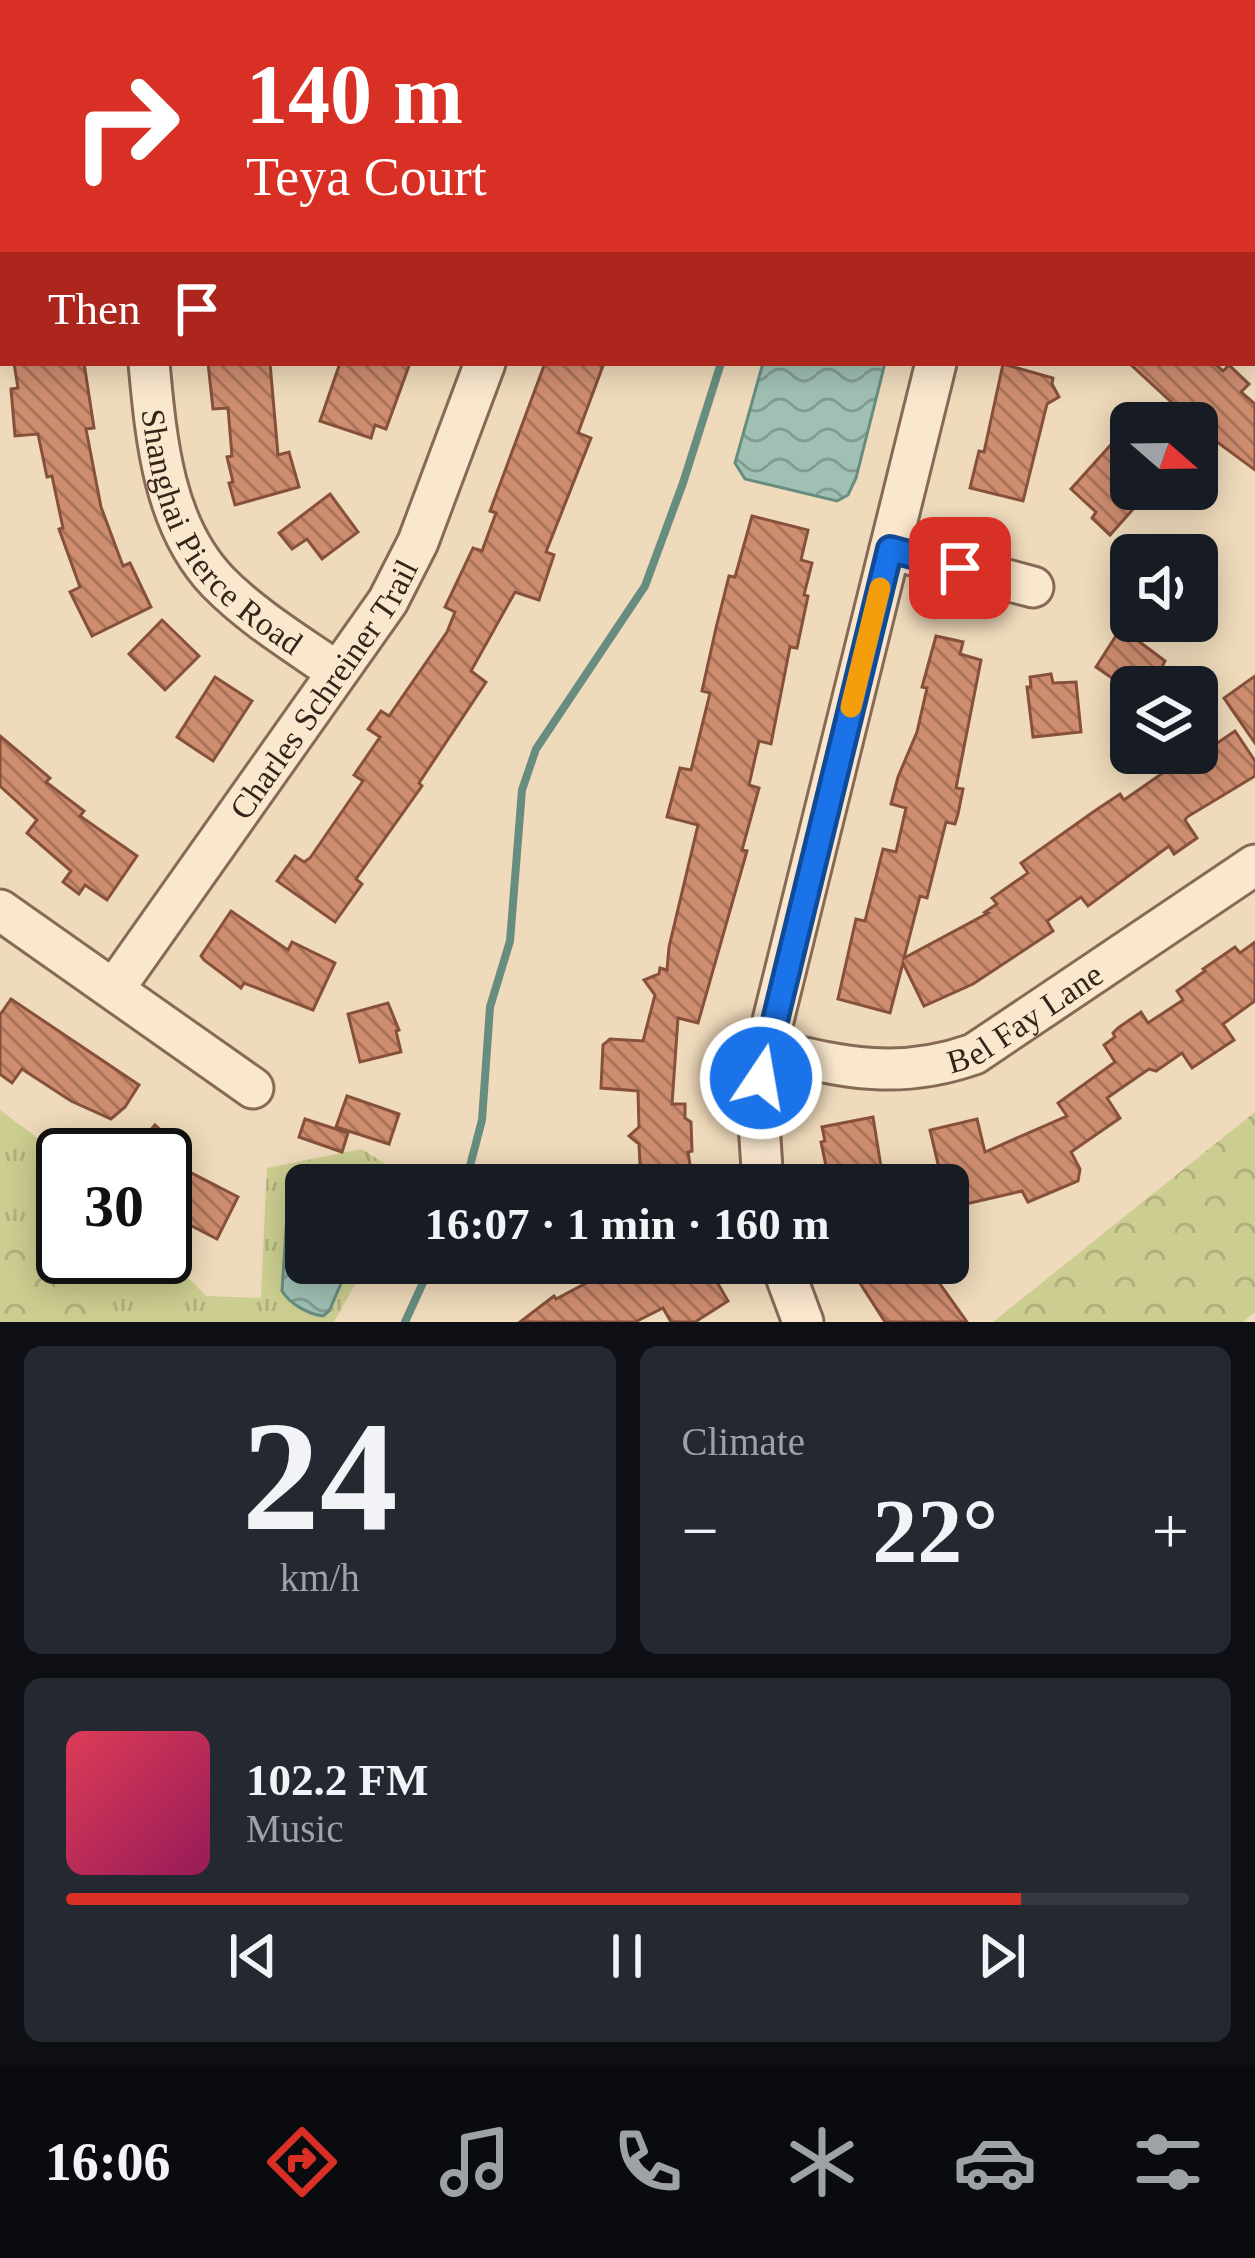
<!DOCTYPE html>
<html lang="en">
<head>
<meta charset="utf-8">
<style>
  :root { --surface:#171b24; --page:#242831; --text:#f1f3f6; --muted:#9ea1a6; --line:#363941; --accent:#d93025 }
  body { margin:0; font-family:Georgia,serif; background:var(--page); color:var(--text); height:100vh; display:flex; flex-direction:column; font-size:45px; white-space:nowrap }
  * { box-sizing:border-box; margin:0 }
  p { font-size:39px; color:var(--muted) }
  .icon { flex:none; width:66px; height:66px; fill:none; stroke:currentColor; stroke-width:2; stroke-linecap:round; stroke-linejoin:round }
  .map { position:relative; height:1322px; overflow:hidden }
  .drawer { display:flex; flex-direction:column; gap:24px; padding:24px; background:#0d0f14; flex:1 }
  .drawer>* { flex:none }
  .top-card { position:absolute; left:0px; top:0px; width:1257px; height:366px; box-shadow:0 6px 30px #0003; background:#d93025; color:#fff; overflow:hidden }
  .needle { width:78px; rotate:110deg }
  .buttons { position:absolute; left:1110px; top:402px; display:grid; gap:24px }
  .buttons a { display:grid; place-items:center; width:108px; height:108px; border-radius:18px; background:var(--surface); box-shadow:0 6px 30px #0003; font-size:60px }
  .speed { position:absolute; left:36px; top:1128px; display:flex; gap:24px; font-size:60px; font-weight:700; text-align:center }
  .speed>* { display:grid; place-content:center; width:156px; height:156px; border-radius:50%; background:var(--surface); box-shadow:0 6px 30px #0003; line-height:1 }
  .speed .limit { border:6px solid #111; border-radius:18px; background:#fff; color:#111 }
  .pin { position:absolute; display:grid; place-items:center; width:102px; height:102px; color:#fff; margin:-51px; border-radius:24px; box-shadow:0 6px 18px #0006 }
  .me { position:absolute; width:132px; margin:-66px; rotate:12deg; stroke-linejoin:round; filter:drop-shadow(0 0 9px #0008) }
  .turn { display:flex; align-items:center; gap:42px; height:252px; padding:0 48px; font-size:54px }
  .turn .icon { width:156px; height:156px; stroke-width:2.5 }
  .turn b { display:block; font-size:84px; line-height:102px }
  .then { display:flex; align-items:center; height:114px; padding:0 48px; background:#0003; gap:24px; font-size:45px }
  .big { font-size:90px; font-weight:700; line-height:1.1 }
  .drawer .card { flex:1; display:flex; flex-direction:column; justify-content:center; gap:18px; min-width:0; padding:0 42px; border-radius:18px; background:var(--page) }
  .drawer .dial { align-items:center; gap:0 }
  .dial b { font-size:156px; line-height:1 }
  .song { display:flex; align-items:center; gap:36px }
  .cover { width:144px; height:144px; border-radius:18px; background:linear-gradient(135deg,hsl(350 70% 55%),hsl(330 70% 35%)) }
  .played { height:12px; border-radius:6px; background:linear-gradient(90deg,var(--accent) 85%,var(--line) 85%) }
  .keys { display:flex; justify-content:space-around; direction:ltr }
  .heat { display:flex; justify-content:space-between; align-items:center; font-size:66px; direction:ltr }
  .drawer .tiles { flex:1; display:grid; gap:24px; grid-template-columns:1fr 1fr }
  .card:last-child { grid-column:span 2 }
  .trip { position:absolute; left:285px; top:1164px; width:684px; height:120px; border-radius:18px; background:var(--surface); box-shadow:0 6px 30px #0003; font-weight:700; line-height:120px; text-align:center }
  .tab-bar { display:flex; height:192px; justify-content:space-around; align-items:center; background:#090b0e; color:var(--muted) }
  .tab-bar .icon { width:84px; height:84px }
  .tab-bar .on { color:var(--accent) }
  .tab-bar b { font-size:54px; color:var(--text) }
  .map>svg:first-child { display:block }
  .grass { fill:url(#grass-tufts) }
  .forest { fill:url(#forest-crowns) }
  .water { fill:url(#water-waves); stroke:#678d80; stroke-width:3 }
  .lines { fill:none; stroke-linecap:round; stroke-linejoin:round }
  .stream { stroke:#678d80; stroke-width:8 }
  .building { fill:url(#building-back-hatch); stroke:#86503a; stroke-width:3 }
  .minor-casing { stroke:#866a55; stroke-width:45 }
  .minor { stroke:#fae8ce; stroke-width:39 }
  .route-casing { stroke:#114b97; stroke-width:30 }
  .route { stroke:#1a73e8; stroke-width:21 }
  .slow { stroke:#f59e0b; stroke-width:21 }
  .labels { text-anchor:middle; stroke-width:9; stroke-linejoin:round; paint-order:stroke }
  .street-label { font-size:33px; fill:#35241a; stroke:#f6e5cb }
</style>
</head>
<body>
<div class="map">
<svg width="1255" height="1322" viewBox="0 0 1255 1322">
  <defs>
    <pattern id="grass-tufts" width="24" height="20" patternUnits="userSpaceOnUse" patternTransform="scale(3)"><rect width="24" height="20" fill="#cccd90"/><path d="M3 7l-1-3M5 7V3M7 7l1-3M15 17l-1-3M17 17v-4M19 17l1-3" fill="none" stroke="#b0b07c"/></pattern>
    <pattern id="forest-crowns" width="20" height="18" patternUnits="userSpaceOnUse" patternTransform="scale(3)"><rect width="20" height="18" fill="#cccd90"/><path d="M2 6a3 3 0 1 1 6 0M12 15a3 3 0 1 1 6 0" fill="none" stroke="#b0b07c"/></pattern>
    <pattern id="water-waves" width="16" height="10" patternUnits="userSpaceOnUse" patternTransform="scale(3)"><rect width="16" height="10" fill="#a0c0b3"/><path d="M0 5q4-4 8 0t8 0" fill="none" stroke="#839c91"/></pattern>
    <pattern id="building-back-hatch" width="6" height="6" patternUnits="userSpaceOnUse" patternTransform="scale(3)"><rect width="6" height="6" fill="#cf8d70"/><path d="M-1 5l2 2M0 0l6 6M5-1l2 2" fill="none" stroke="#a9735b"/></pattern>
  </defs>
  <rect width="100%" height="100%" fill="#efdabb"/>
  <!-- grass -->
  <path class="grass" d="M 0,1110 L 63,1157 L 63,1257 L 165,1257 L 165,1254 L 206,1296 L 261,1298 L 267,1168 L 362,1149 L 413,1182 L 306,1185 L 306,1263 L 367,1263 L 334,1322 L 98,1322 L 0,1213 Z"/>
  <!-- forest -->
  <g class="forest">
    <path d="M 1255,1112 L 1255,1312 L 1243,1322 L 993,1322 Z"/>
    <path d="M 0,1213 L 98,1322 L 0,1322 Z"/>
  </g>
  <!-- water -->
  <g class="water">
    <path d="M 763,363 L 885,363 L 856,478 L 848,495 L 837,501 L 745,479 L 735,463 Z"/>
    <path d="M 306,1185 L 306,1263 L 350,1263 L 329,1311 L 323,1316 C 308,1314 290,1304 282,1291 L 288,1198 L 294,1190 Z"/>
  </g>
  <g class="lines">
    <!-- stream -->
    <g class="stream">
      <path d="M 744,0 L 744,3"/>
      <path d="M 465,1185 L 482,1120 L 490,1007 L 510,941 L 522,790 L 536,749 L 645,586 L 683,483 L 721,363"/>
      <path d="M 405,1322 L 432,1263"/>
    </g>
  </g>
  <!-- building -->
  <g class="building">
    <path d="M 14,363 L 84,363 L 94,428 L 86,429 L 101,507 L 123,566 L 130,563 L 151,607 L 92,636 L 70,592 L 80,587 L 59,529 L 63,528 L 52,476 L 47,477 L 38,434 L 15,436 L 11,389 L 18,388 Z"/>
    <path d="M 208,363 L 270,363 L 278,455 L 289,452 L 299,487 L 235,505 L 229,483 L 233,482 L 227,457 L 232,456 L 228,408 L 213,409 Z"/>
    <path d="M 340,363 L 410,363 L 386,429 L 375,425 L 371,438 L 320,421 Z"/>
    <path d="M 545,363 L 604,363 L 578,433 L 591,438 L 546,552 L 554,555 L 539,600 L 515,592 L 471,671 L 486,682 L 419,783 L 422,786 L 356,879 L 362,884 L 335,922 L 277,881 L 295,856 L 304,862 L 310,858 L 363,781 L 354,775 L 380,737 L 368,729 L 381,711 L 389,716 L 447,632 L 455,612 L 445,607 L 473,548 L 482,551 L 496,513 L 490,511 Z"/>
    <path d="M 1129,363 L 1214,363 L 1223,371 L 1229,365 L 1249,384 L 1241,392 L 1255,404 L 1255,470 L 1205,433 Z"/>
    <path d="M 1003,364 L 1053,378 L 1052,384 L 1059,397 L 1047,404 L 1023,501 L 970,488 L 979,451 L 984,452 Z"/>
    <path d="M 1116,439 L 1131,452 L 1131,489 L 1151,489 L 1110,535 L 1092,518 L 1096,512 L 1071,489 Z"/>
    <path d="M 330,494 L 358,532 L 322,559 L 307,539 L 292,549 L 279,533 Z"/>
    <path d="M 752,516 L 808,530 L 801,560 L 812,563 L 804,595 L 808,596 L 797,648 L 790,647 L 771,744 L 759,741 L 749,785 L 759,788 L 742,850 L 747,851 L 698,1023 L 678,1018 L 672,1104 L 685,1104 L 685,1118 L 691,1122 L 692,1151 L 688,1152 L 693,1185 L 641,1185 L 639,1144 L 629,1136 L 639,1127 L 638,1091 L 601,1088 L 603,1045 L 610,1039 L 643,1041 L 655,995 L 644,980 L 659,974 L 660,968 L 667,970 L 669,947 L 698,825 L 667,817 L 680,768 L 691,770 L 710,693 L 702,691 L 716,628 L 729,576 L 735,577 Z"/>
    <path d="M 162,620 L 199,656 L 165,690 L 129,654 Z"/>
    <path d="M 1121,628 L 1165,661 L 1152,687 L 1125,687 L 1096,667 Z"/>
    <path d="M 936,636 L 963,642 L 960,654 L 981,660 L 956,788 L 963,789 L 958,814 L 955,824 L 946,822 L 927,898 L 920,896 L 904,958 L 988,913 L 985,912 L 997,904 L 992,898 L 1028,873 L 1021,863 L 1096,810 L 1120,794 L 1124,800 L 1167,770 L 1177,770 L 1235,731 L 1255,761 L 1255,776 L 1187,817 L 1185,820 L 1197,838 L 1174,854 L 1169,846 L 1088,906 L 1081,897 L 1047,921 L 1053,931 L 973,984 L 924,1006 L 903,963 L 890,1013 L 838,999 L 856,919 L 865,921 L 883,849 L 896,852 L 906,808 L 891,804 L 898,777 L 917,732 L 927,688 L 922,687 Z"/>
    <path d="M 1051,674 L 1053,683 L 1076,682 L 1081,732 L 1033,737 L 1027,687 L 1031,687 L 1030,677 Z"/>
    <path d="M 1255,676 L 1255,743 L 1224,698 Z"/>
    <path d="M 215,677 L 252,701 L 213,761 L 177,737 Z"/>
    <path d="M 0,736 L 50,778 L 46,782 L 84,811 L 80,816 L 137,856 L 107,900 L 85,885 L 79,894 L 63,882 L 71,871 L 27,833 L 37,820 L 0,786 Z"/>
    <path d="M 231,911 L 288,950 L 292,942 L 335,963 L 313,1010 L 244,983 L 241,988 L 204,960 L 201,956 Z"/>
    <path d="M 1255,942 L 1255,1001 L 1223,1024 L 1234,1040 L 1192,1068 L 1182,1053 L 1156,1071 L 1149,1069 L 1107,1098 L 1120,1118 L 1071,1152 L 1080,1169 L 1078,1181 L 1028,1202 L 1022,1191 L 948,1208 L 948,1185 L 943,1185 L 930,1130 L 977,1119 L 985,1152 L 1067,1116 L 1058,1103 L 1115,1062 L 1104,1045 L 1115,1037 L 1113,1033 L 1118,1028 L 1141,1012 L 1148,1023 L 1183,1000 L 1177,991 L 1205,971 L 1203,969 L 1235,947 L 1240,953 Z"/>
    <path d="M 11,999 L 139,1085 L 125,1107 L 111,1119 L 71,1101 L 22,1069 L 12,1083 L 0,1074 L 0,1015 Z"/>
    <path d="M 388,1003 L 399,1030 L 396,1031 L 401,1052 L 360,1062 L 348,1014 Z"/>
    <path d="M 347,1096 L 399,1114 L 389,1144 L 336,1127 Z"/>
    <path d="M 873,1117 L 882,1173 L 875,1174 L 879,1185 L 830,1185 L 821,1142 L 825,1141 L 822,1127 Z"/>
    <path d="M 305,1119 L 348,1133 L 342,1152 L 299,1137 Z"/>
    <path d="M 155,1125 L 189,1155 L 178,1166 L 238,1197 L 217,1239 L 165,1212 L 165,1155 L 129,1155 Z"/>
    <path d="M 624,1263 L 633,1280 L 663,1263 L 706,1263 L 728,1301 L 695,1322 L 671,1322 L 663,1308 L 635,1322 L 520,1322 L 554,1296 L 556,1299 Z"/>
    <path d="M 847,1263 L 925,1263 L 967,1322 L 885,1322 Z"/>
  </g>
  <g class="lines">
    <defs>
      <g id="minor">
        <path d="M 519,0 L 520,3"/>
        <path d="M 316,3 L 320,0"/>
        <path d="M 1204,3 L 1207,0"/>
        <path d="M 1254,301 L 1255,302"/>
        <path id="s1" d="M 149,363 C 156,438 163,525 218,582 C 252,617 297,644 337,672"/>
        <path d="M 890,549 L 1033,587"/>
        <path d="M 0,910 L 253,1088"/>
        <path id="s2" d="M 114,989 L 388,601 L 418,542 L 485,363"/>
        <path id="s3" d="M 766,1049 C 843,1067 897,1081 974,1054 L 1255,865"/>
        <path d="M 763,1185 L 758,1107 L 766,1049 L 936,363"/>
        <path d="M 781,1263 L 803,1322"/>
      </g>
    </defs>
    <!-- minor casing -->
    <use href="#minor" class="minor-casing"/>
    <!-- minor -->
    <use href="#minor" class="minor"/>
  </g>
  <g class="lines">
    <defs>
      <path id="route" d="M 761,1078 L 890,549 L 960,568"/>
    </defs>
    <!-- route casing -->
    <use href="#route" class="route-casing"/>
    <!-- route -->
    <use href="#route" class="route"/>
    <!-- slow -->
    <path class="slow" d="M 851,707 L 880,588"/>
  </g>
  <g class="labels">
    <!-- street labels -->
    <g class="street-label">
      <text dy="12" stroke="none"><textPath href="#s1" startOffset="192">Shanghai Pierce Road</textPath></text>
      <text dy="12" stroke="none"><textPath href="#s2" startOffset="366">Charles Schreiner Trail</textPath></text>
      <text dy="12" stroke="none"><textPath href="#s3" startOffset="273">Bel Fay Lane</textPath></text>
    </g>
  </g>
</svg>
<div class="buttons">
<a><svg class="needle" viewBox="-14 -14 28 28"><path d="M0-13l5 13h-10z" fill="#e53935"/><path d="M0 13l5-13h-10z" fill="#9ea1a6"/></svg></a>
<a><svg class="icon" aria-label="sound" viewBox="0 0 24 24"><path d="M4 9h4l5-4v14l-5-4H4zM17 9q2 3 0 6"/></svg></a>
<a><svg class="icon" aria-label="layers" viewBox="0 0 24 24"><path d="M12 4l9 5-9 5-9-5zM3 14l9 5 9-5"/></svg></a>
</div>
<div class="speed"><div class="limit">30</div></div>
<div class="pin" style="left:960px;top:568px;background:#d93025"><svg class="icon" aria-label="arrive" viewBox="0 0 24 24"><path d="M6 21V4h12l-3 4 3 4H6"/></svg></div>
<svg class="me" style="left:761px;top:1078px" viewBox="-20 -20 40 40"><circle r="17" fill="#1a73e8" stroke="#fff" stroke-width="3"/><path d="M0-11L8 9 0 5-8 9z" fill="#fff"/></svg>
<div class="trip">16:07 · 1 min · 160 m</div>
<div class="top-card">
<div class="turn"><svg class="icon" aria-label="right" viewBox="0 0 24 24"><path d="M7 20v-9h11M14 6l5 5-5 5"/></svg><div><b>140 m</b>Teya Court</div></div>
<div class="then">Then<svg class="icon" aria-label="arrive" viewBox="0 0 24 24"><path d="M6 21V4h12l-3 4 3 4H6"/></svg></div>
</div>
</div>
<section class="drawer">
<div class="tiles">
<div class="card dial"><b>24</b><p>km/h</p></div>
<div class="card"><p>Climate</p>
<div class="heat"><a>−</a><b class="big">22°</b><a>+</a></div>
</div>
<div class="card">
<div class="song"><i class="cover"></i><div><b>102.2 FM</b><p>Music</p></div></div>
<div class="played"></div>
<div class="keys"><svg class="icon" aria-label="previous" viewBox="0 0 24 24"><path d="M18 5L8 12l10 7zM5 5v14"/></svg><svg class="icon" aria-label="pause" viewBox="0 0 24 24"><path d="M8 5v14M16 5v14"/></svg><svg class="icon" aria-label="next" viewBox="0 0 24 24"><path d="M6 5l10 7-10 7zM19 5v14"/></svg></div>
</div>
</div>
</section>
<nav class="tab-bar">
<b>16:06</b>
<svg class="icon on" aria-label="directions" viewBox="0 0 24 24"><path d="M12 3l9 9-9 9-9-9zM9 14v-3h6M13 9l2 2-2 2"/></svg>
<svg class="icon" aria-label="music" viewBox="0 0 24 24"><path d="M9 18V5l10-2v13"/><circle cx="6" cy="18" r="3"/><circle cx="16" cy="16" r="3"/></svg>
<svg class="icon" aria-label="phone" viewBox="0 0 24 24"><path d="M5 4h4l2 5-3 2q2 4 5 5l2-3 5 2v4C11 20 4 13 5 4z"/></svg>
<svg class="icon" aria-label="climate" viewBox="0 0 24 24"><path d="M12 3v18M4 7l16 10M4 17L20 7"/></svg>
<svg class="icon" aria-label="car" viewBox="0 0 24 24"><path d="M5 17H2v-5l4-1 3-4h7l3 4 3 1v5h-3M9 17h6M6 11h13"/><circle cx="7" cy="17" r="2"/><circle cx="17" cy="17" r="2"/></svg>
<svg class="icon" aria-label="filters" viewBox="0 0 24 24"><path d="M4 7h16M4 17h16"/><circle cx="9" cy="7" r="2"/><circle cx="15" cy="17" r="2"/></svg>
</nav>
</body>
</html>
